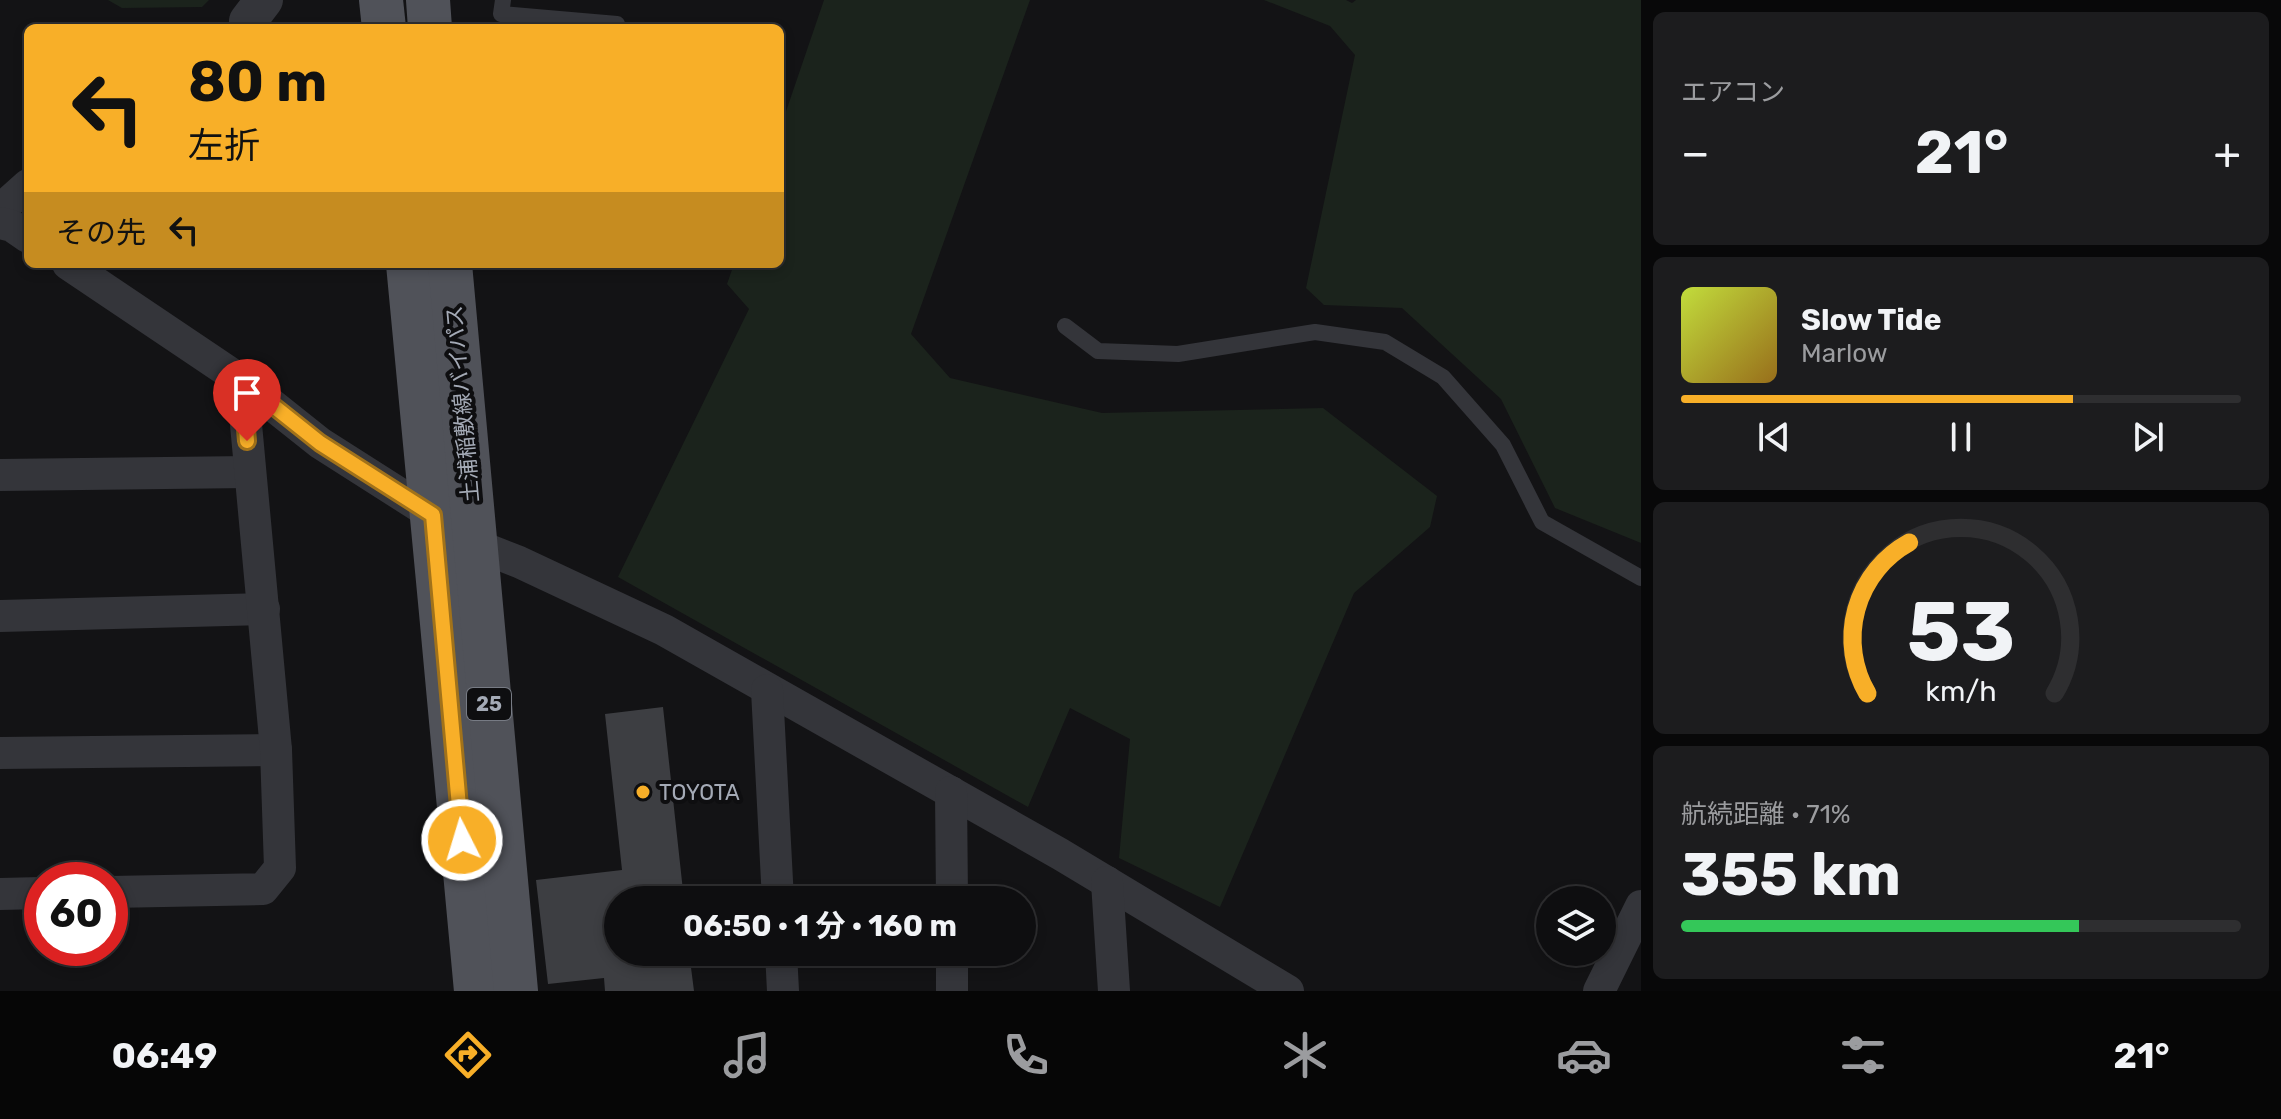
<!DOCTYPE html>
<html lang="ja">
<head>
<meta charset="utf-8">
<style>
  :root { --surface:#0e0e10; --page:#1c1c1e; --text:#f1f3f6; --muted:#9b9c9f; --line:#2e2e30; --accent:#f8af28 }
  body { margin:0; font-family:Rubik,"Noto Sans JP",sans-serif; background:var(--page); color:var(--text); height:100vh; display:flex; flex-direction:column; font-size:30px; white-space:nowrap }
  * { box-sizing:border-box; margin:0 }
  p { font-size:26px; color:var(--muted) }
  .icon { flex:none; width:44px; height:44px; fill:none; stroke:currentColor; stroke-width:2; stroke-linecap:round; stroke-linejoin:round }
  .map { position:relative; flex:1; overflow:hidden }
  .side { display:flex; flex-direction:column; gap:12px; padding:12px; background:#080809; width:640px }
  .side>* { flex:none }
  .banner { position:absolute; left:24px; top:24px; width:760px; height:244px; border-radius:12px; box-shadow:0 4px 12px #0003,0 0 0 2px var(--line); background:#f8af28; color:#111; overflow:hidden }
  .tools { position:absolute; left:1536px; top:886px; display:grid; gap:16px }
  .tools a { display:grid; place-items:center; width:80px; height:80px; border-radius:50%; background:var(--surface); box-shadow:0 4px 12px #0003,0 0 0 2px var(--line); font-size:40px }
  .speed { position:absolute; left:24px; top:862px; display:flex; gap:16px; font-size:40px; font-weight:700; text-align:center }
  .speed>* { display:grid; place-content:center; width:104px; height:104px; border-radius:50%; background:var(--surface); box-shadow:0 4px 12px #0003,0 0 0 2px var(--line); line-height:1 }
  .speed .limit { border:12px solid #d22; background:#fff; color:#111 }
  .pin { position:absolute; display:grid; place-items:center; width:68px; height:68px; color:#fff; margin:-82px -34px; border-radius:50% 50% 50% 0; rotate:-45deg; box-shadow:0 0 8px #0007 }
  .pin .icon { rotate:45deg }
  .me { position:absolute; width:88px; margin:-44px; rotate:355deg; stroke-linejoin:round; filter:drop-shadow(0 0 6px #0008) }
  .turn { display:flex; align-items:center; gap:28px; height:168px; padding:0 32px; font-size:36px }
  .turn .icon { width:104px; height:104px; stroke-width:2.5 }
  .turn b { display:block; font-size:56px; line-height:68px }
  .then { display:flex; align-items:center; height:76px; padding:0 32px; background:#0003; gap:16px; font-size:30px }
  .big { font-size:60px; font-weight:700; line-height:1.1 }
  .side .tile { flex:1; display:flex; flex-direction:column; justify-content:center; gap:12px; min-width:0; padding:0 28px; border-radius:12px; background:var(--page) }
  .side .dial { align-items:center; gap:0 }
  .dial svg { height:208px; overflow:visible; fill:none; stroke:var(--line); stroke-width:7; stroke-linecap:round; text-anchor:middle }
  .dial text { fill:var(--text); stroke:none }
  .song { display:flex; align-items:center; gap:24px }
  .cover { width:96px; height:96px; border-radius:12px; background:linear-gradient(135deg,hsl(70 70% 55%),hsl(40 70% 35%)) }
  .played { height:8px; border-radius:4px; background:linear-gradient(90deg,var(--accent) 70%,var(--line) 70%) }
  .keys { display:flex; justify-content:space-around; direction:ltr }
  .heat { display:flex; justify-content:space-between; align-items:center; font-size:44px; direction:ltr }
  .charge { height:12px; border-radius:6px; background:linear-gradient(90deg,#34c759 71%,var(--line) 0) }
  .trip { position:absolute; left:604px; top:886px; width:432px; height:80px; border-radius:40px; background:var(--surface); box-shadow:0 4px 12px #0003,0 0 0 2px var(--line); font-weight:700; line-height:80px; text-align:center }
  .menu { display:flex; height:128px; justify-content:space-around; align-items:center; background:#060606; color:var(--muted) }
  .menu .icon { width:56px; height:56px }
  .menu .current { color:var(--accent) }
  .menu b { font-size:36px; color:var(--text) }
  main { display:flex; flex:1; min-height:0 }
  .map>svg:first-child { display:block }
  .green { fill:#1b231c }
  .building { fill:#3d3e42 }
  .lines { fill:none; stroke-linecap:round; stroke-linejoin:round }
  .service { stroke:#34353a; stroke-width:16 }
  .minor { stroke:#34353a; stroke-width:32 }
  .tertiary { stroke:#34353a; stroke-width:38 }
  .primary { stroke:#505259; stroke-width:44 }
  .route-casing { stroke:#a1721a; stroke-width:20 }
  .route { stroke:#f8af28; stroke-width:14 }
  .poi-dot { fill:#f8af28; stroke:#0e0e10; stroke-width:3 }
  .labels { text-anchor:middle; stroke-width:8; stroke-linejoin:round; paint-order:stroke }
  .shield { fill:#0e0e10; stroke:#777b84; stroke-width:2 }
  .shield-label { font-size:20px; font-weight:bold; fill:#a4aab6 }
  .street-label { font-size:22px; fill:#a4aab6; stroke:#0e0e10 }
  .poi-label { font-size:22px; fill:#a4aab6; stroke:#0e0e10; text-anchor:start }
</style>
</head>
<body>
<main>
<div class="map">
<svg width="1641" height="991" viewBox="0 0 1641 991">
  <rect width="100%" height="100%" fill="#131315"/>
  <!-- green -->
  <g class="green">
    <path d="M 108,0 L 209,0 L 202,7 L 122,8 Z"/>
    <path d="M 824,0 L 1030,0 L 911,334 L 950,378 L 1102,413 L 1323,408 L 1437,496 L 1430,527 L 1354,593 L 1220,907 L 1119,858 L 1130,739 L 1070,708 L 1028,807 L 618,577 L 749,309 L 727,284 L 734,264 L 780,264 L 780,129 Z"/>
    <path d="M 1264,0 L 1346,0 L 1352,3 L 1356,0 L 1641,0 L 1641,543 L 1555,508 L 1501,399 L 1402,308 L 1324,305 L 1306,288 L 1355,55 L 1330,26 Z"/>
  </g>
  <!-- building -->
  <path class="building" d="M 663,707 L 684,900 L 618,900 L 618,952 L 689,952 L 694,991 L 605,991 L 604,978 L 548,984 L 536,880 L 622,870 L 605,714 Z"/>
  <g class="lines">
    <!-- service -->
    <g class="service">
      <path d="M 503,0 L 501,14 L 617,24"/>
      <path d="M 1065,326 L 1098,351 L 1178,354 L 1315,332 L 1385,342 L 1443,377 L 1503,445 L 1542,522 L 1641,578"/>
    </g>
    <!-- minor -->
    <g class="minor">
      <path d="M 0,210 L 28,185"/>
      <path d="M 0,223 L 12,226 L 28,237"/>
      <path d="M 68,264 L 242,381 L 320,443 L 433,515"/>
      <path d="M 0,475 L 249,472"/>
      <path d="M 473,544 L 519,562 L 664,630 L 1060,854 L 1288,991"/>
      <path d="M 0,616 L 264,609"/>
      <path d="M 767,690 L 778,900"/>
      <path d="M 0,753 L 276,750"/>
      <path d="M 951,792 L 952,900"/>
      <path d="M 1107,882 L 1114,991"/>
      <path d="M 110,892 L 263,889 L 280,868 L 276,750 L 242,381"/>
      <path d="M 0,894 L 42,893"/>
      <path d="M 781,952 L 783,991"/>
      <path d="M 952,952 L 952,991"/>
      <path d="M 1599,991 L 1641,906"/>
    </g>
    <!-- tertiary -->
    <path class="tertiary" d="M 248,21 L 264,0"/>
    <!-- primary -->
    <g class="primary">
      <path d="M 381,0 L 384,28"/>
      <path d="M 428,0 L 430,28"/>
      <path d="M 408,264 C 432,506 453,749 476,991"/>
      <path d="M 450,264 L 516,991"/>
    </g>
  </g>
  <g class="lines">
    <defs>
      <path id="route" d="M 247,441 L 242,381 L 320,443 L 433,515 L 462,840"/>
    </defs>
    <!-- route casing -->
    <use href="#route" class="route-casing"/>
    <!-- route -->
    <use href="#route" class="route"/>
  </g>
  <!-- markers -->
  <circle class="poi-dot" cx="643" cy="792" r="8"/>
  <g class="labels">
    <!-- shield labels -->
    <rect class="shield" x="467" y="688" width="44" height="32" rx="6"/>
    <g class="shield-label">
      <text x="489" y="711">25</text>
    </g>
    <!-- street labels -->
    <g class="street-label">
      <text transform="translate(462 404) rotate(-95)" y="8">土浦稲敷線バイパス</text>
    </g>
    <!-- poi labels -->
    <g class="poi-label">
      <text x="659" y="800">TOYOTA</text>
    </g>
  </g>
</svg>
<div class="tools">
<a><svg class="icon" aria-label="layers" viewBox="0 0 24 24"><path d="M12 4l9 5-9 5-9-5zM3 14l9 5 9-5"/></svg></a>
</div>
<div class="speed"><div class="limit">60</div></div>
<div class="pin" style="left:247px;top:441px;background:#d93025"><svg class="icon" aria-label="arrive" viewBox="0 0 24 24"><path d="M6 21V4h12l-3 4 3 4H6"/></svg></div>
<svg class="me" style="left:462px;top:840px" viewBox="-20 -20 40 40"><circle r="17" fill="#f8af28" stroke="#fff" stroke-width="3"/><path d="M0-11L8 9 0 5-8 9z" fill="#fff"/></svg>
<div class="trip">06:50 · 1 分 · 160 m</div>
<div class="banner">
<div class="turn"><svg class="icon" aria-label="left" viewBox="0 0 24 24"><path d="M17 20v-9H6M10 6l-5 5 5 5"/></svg><div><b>80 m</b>左折</div></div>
<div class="then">その先<svg class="icon" aria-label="left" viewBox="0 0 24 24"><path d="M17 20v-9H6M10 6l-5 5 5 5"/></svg></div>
</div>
</div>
<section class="side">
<div class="tile"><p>エアコン</p>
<div class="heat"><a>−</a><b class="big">21°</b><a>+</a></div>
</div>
<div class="tile">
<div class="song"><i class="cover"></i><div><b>Slow Tide</b><p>Marlow</p></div></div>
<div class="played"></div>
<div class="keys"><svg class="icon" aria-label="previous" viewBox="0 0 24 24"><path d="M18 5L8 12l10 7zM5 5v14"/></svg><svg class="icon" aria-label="pause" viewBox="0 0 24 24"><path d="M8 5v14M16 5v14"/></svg><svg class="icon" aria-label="next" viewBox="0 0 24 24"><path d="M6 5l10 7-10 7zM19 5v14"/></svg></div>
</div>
<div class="tile dial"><svg viewBox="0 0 100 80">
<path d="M14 69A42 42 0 1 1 86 69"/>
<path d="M14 69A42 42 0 0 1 30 11" stroke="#f8af28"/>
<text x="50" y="56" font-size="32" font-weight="700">53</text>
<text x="50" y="72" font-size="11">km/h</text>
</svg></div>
<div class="tile"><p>航続距離 · 71%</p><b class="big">355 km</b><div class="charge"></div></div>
</section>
</main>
<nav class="menu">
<b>06:49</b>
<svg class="icon current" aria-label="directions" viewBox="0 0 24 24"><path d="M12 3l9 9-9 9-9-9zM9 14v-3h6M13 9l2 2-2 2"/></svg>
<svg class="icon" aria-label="music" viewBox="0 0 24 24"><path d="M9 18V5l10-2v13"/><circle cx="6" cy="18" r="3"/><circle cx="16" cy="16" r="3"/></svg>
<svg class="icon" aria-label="phone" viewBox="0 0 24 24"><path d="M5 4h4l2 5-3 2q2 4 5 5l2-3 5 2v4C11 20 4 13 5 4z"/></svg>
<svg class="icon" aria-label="climate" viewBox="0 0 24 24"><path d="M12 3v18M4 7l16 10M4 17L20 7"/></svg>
<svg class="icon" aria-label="car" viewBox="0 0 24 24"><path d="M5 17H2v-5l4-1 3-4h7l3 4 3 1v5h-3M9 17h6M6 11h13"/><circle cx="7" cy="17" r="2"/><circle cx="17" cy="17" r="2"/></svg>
<svg class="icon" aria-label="filters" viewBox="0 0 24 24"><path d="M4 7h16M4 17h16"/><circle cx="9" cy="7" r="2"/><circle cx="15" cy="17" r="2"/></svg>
<b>21°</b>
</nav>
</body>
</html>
